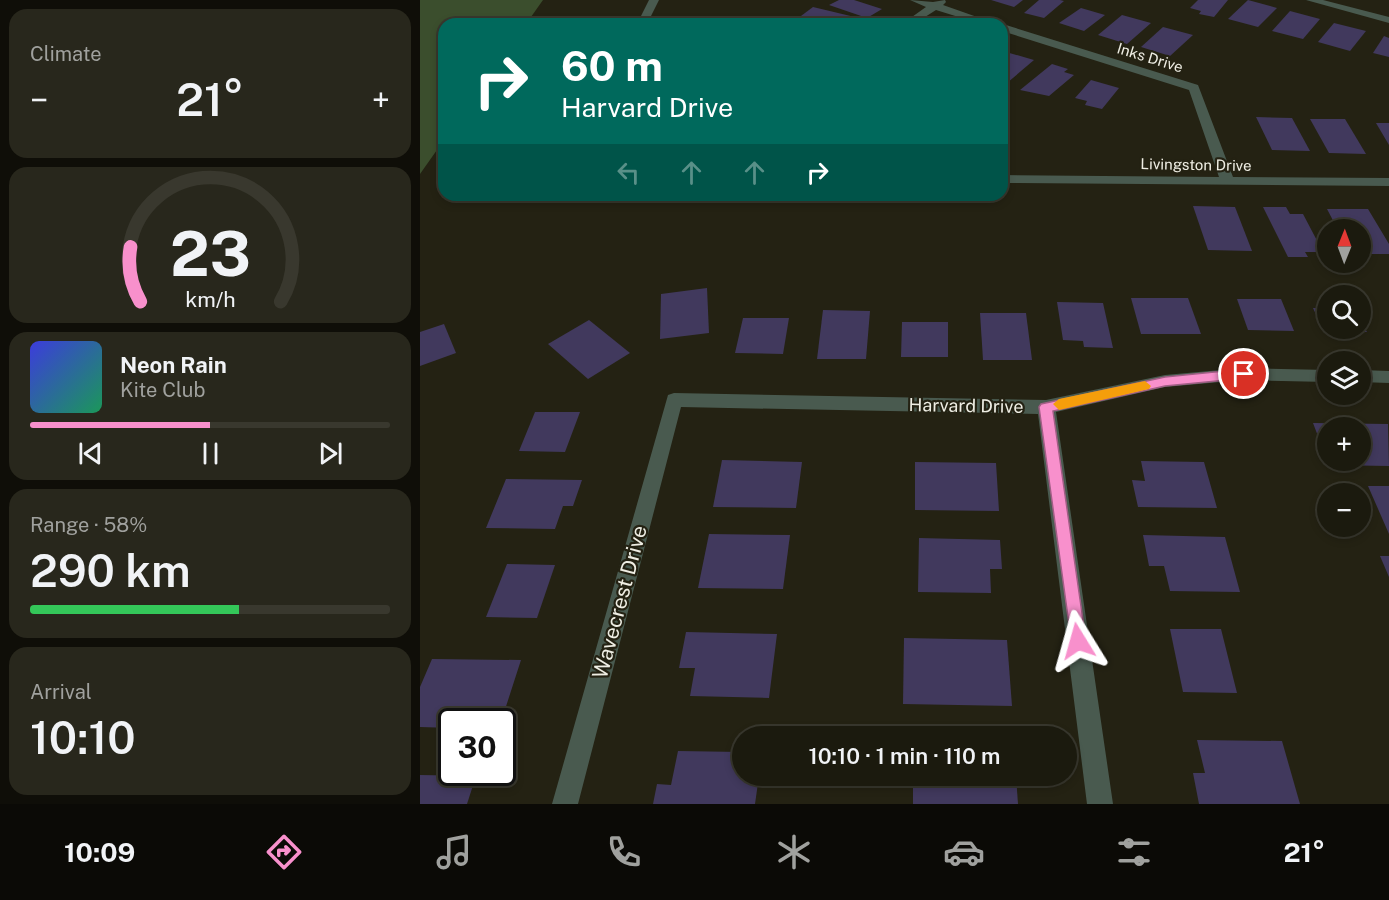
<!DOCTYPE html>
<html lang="en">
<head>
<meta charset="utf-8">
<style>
  :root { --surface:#1b1a0e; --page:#28271c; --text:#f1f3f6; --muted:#a0a19e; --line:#39382e; --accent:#f890cc }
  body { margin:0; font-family:"Public Sans",sans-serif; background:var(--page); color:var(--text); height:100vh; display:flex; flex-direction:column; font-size:22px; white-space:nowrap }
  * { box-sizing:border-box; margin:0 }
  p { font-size:20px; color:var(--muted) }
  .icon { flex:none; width:33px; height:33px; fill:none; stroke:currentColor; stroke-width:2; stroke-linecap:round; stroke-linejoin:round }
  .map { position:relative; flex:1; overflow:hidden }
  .details { display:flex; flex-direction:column; gap:9px; padding:9px; background:#0f0e08; width:420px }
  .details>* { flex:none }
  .top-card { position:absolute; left:18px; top:18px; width:570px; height:183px; border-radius:18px; box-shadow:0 3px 9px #0003,0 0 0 2px var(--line); background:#00695c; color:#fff; overflow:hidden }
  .needle { width:39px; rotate:1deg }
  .buttons { position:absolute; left:897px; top:219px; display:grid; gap:12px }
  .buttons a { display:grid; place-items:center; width:54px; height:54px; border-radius:50%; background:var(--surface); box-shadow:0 3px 9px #0003,0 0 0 2px var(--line); font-size:30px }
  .speed { position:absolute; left:18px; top:708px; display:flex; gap:12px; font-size:30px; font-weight:700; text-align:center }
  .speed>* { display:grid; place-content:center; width:78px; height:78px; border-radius:50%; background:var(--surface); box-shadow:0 3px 9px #0003,0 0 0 2px var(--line); line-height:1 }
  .speed .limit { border:3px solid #111; border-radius:9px; background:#fff; color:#111 }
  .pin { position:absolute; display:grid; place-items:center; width:51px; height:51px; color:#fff; margin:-26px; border:3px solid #fff; border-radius:50%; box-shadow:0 2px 6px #0007 }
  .me { position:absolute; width:66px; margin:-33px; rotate:352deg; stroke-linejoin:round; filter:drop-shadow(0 0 4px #0008) }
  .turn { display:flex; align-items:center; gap:21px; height:126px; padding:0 24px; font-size:27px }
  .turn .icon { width:78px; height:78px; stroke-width:2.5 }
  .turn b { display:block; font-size:42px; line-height:51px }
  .lanes { display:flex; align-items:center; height:57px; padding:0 24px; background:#0003; justify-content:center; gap:30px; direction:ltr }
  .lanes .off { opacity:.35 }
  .big { font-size:45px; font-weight:600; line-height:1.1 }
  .details .widget { flex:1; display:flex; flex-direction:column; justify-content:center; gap:9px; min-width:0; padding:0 21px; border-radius:18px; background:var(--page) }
  .details .dial { align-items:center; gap:0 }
  .dial svg { height:156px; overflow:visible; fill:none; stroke:var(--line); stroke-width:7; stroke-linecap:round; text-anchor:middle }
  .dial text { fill:var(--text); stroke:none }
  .song { display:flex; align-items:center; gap:18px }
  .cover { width:72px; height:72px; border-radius:9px; background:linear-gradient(135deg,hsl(240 70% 55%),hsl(150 70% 35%)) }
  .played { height:6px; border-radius:3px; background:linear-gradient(90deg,var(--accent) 50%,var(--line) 50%) }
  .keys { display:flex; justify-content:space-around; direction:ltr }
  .heat { display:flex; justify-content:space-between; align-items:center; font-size:33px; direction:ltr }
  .charge { height:9px; border-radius:4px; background:linear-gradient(90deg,#34c759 58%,var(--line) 0) }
  .trip { position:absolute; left:312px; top:726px; width:345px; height:60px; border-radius:30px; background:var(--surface); box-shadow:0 3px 9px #0003,0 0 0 2px var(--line); font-weight:600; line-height:60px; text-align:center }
  .tabs { display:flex; height:96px; justify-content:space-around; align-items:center; background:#0b0a06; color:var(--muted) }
  .tabs .icon { width:42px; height:42px }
  .tabs .on { color:var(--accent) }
  .tabs b { font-size:27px; color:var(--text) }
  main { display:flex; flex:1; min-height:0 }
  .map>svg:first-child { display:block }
  .green { fill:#3b4e2d }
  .building { fill:#41395d }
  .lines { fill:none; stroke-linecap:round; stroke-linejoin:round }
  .minor { fill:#495a4f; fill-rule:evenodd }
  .route { fill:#f890cc; stroke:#a15e85; stroke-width:1.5 }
  .slow { fill:#f59e0b }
  .labels { text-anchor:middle; stroke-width:4.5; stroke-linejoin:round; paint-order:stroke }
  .far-street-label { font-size:15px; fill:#efeee4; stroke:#242213 }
  .street-label { font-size:18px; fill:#efeee4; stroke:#242213 }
  .near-street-label { font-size:21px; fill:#efeee4; stroke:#242213 }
</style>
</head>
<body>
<main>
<section class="details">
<div class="widget"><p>Climate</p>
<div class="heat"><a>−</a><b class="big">21°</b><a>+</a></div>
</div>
<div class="widget dial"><svg viewBox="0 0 100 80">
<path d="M14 69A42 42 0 1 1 86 69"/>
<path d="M14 69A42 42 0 0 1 9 41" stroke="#f890cc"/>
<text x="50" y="56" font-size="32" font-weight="700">23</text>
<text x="50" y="72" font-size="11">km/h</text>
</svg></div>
<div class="widget">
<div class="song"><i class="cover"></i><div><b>Neon Rain</b><p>Kite Club</p></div></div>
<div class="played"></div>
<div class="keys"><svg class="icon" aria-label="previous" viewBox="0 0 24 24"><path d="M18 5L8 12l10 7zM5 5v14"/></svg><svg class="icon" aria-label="pause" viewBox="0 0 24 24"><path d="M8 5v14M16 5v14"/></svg><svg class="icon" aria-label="next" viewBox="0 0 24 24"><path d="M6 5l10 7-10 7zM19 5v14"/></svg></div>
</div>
<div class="widget"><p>Range · 58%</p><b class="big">290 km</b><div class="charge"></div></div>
<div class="widget"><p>Arrival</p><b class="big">10:10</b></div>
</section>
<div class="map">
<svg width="969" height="804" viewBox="0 0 969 804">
  <rect width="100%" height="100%" fill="#242213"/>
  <!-- green -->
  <path class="green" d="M 0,0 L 123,0 L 106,24 L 24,24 L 24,140 L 0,174 Z"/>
  <!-- building -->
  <g class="building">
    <path d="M 419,0 L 434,0 L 462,9 L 447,18 L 409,5 Z"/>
    <path d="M 571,0 L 603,0 L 594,7 Z"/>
    <path d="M 619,0 L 640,0 L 644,1 L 624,18 L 604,13 Z"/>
    <path d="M 778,0 L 808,0 L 794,17 L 779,14 L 781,11 L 770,8 Z"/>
    <path d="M 828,0 L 857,8 L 838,27 L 808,19 Z"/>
    <path d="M 393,7 L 439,18 L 431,24 L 397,24 L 377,19 Z"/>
    <path d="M 661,8 L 685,15 L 664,31 L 639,23 Z"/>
    <path d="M 870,11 L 900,19 L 883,39 L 852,31 Z"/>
    <path d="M 702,15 L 731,23 L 707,44 L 678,35 Z"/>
    <path d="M 914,23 L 946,31 L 930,51 L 898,42 Z"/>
    <path d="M 743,27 L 773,35 L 750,56 L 721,47 Z"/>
    <path d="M 964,36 L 969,38 L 969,57 L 953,53 Z"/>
    <path d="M 586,52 L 614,60 L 587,83 L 582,81 L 582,55 Z"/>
    <path d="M 632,64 L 648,69 L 644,72 L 654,75 L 629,96 L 600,90 Z"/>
    <path d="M 671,80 L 699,88 L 682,109 L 665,105 L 667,101 L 655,98 Z"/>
    <path d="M 836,117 L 872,118 L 890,151 L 852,150 Z"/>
    <path d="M 890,119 L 925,119 L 946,154 L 909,153 Z"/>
    <path d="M 956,123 L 969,123 L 969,145 Z"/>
    <path d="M 773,206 L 815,207 L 832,251 L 788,250 Z"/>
    <path d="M 843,207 L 866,207 L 870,214 L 883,214 L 903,252 L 885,252 L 888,257 L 868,257 Z"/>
    <path d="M 907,209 L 948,209 L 969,244 L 969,254 L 940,254 L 940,230 L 918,230 Z"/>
    <path d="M 287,288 L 289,333 L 240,339 L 241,294 Z"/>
    <path d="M 711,298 L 768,298 L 781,334 L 721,334 Z"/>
    <path d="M 817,299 L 861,299 L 874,331 L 828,330 Z"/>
    <path d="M 637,302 L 683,303 L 693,348 L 664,347 L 663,341 L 643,340 Z"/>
    <path d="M 893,308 L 908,308 L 908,328 L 940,328 L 940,320 L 947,332 L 904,332 Z"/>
    <path d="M 403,310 L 450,311 L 446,359 L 397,359 Z"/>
    <path d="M 560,313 L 606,313 L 612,360 L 563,360 Z"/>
    <path d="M 323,318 L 369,318 L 363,354 L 315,353 Z"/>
    <path d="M 169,320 L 210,353 L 168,379 L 128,344 Z"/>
    <path d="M 482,322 L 528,322 L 528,357 L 481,357 Z"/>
    <path d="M 24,324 L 36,353 L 0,366 L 0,332 Z"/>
    <path d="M 115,412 L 160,412 L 145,452 L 99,451 Z"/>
    <path d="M 893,423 L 968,424 L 969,466 L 909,465 L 908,460 L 940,460 L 940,428 L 908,428 L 907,460 Z"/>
    <path d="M 302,460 L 382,462 L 376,508 L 293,507 Z"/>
    <path d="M 721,461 L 784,462 L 797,508 L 718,507 L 712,480 L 725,481 Z"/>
    <path d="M 495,462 L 576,463 L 579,511 L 495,510 Z"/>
    <path d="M 86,479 L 162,480 L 153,506 L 143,506 L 135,529 L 66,528 Z"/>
    <path d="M 948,486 L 969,486 L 969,534 Z"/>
    <path d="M 289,534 L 370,535 L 363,589 L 278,588 Z"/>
    <path d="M 723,535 L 805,537 L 820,592 L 750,591 L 744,566 L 729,566 Z"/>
    <path d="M 499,538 L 580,540 L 582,569 L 570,569 L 571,593 L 498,592 Z"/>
    <path d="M 960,556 L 969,556 L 969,577 Z"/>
    <path d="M 87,564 L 135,565 L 117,618 L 66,617 Z"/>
    <path d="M 750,629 L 801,629 L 817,693 L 763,692 Z"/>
    <path d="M 266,632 L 357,634 L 349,698 L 270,696 L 275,668 L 259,668 Z"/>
    <path d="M 484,638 L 587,640 L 592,706 L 483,704 Z"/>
    <path d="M 12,659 L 101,660 L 81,722 L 32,722 L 32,728 L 0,727 L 0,687 Z"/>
    <path d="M 777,740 L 862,741 L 880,804 L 779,804 L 773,773 L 785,773 Z"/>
    <path d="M 258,751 L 322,752 L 322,776 L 339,776 L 335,804 L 233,804 L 237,784 L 251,785 Z"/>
    <path d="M 0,775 L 56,776 L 47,804 L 0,804 Z"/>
    <path d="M 493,776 L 596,776 L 598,804 L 493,804 Z"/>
  </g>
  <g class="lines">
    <!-- minor -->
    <g class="minor">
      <path d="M 229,0 L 239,0 L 227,24 L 217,24 Z"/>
      <path d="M 490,0 L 513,2 L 525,0 L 526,2 L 523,5 L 577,24 L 561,24 L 516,10 L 494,24 L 482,24 L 506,7 Z"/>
      <path d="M 886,0 L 903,0 L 969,17 L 969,23 Z"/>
      <path d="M 581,24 L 586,25 L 778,85 L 813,177 L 969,178 L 969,186 L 582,183 L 582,175 L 799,177 L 769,90 L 582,31 Z"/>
      <path d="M 823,368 L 908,370 L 908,382 L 823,380 L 745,387 L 636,412 L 693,804 L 667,804 L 618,414 L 261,407 L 158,804 L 132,804 L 248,395 L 254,393 L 626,400 L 745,375 Z"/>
      <path d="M 940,370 L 969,371 L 969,383 L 940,382 Z"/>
    </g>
  </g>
  <!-- route -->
  <path class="route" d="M 824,369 L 830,374 L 828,378 L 745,386 L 633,411 L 666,641 L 664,646 L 658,649 L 652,646 L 619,407 L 621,404 L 745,377 Z"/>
  <!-- slow -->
  <path class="slow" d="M 725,381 L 731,386 L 729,389 L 639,410 L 633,404 L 639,399 Z"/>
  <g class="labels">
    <!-- far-street labels -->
    <g class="far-street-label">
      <text transform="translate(730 58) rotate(17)" y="5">Inks Drive</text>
      <text transform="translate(776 165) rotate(1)" y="5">Livingston Drive</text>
    </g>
    <!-- street labels -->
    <g class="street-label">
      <text transform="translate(546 406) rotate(1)" y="6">Harvard Drive</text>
    </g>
    <!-- near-street labels -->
    <g class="near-street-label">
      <text transform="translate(200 602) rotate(-75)" y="7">Wavecrest Drive</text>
    </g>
  </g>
</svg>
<div class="buttons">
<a><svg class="needle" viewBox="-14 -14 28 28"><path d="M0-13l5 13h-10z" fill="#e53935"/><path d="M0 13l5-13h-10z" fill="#a0a19e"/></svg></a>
<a><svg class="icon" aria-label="search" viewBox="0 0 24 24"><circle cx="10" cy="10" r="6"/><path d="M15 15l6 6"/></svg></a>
<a><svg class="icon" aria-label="layers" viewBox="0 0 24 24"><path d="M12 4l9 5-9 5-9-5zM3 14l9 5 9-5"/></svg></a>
<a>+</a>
<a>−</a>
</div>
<div class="speed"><div class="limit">30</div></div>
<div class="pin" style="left:824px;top:374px;background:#d93025"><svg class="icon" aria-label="arrive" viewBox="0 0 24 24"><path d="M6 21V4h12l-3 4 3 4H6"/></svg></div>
<svg class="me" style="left:658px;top:641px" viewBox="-20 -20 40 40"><path d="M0-17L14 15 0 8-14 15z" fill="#f890cc" stroke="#fff" stroke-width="4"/></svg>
<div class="trip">10:10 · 1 min · 110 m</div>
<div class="top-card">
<div class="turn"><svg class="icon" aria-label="right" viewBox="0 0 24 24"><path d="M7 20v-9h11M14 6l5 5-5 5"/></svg><div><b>60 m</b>Harvard Drive</div></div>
<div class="lanes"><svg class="icon off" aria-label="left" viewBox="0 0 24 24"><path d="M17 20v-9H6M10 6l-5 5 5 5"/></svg><svg class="icon off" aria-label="ahead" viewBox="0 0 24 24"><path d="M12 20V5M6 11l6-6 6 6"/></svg><svg class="icon off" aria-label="ahead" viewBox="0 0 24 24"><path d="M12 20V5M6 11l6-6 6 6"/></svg><svg class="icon" aria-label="right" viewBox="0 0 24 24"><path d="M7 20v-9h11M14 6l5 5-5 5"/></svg></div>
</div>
</div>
</main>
<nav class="tabs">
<b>10:09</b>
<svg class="icon on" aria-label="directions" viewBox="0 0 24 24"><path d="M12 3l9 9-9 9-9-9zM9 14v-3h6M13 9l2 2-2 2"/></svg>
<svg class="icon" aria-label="music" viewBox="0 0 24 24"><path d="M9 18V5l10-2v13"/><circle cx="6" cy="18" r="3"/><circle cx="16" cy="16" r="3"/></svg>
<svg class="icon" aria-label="phone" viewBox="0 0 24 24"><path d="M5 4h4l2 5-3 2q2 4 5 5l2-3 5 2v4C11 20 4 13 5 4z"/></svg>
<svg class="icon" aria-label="climate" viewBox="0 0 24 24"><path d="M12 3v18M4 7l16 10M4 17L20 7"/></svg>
<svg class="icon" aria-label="car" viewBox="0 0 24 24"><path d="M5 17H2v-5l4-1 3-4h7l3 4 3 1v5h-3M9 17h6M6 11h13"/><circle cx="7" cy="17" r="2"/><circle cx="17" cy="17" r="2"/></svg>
<svg class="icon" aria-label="filters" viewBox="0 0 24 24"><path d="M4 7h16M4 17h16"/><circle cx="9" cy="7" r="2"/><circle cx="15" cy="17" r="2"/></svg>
<b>21°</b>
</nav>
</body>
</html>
